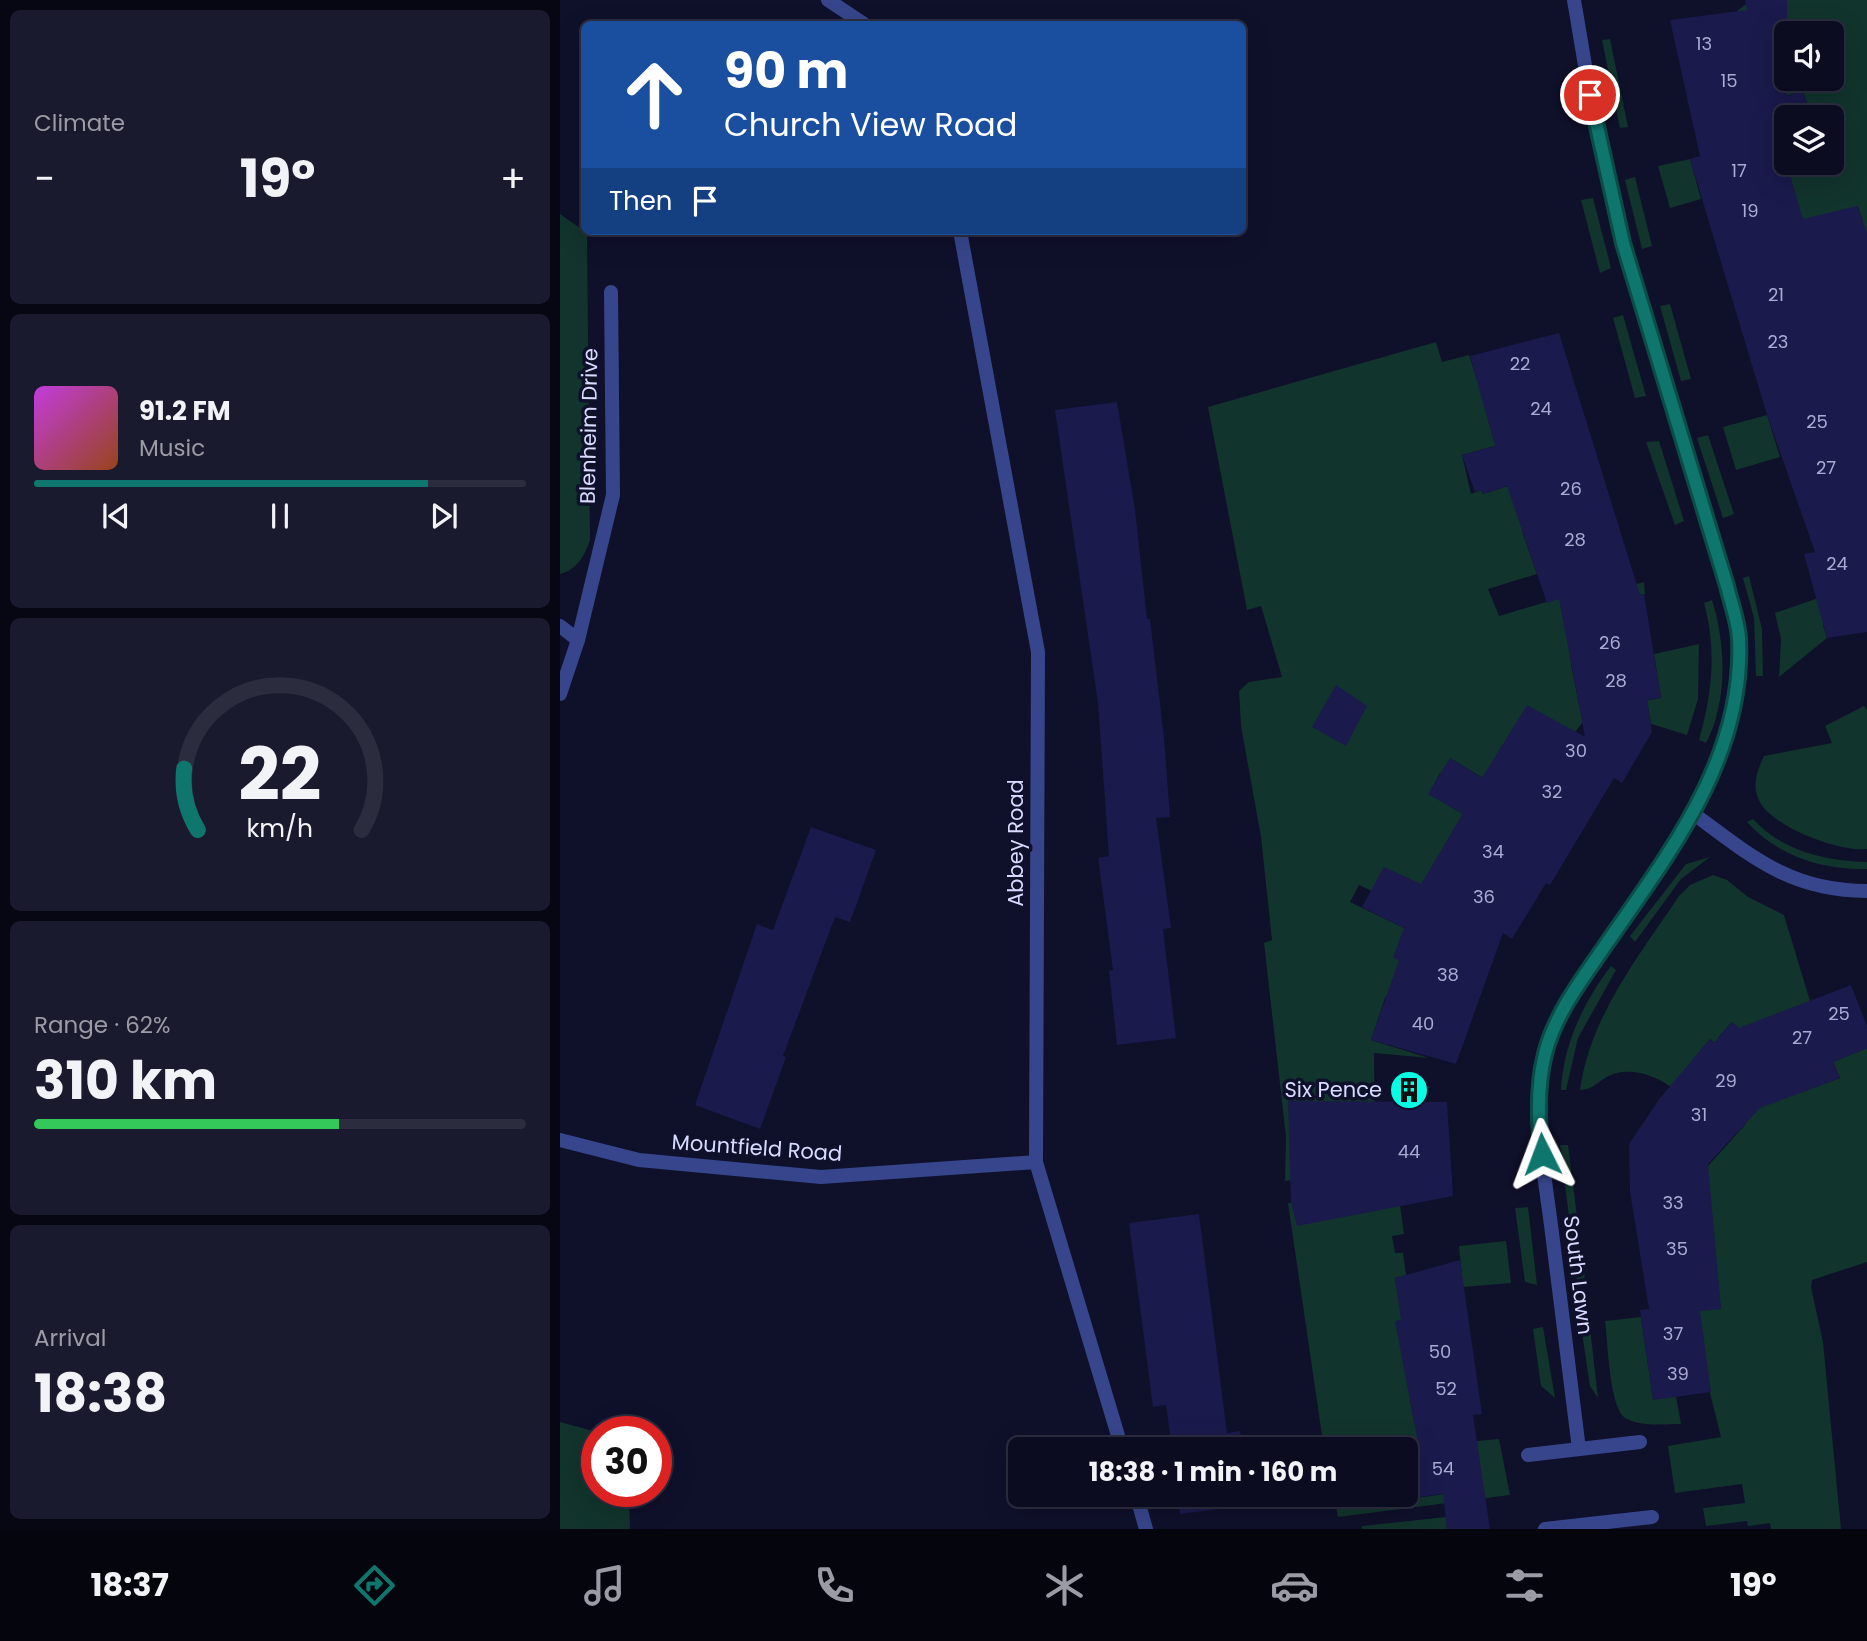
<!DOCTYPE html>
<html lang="en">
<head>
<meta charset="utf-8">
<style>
  :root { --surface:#0b0c20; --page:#191a2d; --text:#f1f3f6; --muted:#9a9ba5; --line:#2b2c3e; --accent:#0f766e }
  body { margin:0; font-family:Poppins,sans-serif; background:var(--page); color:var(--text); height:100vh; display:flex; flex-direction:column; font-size:26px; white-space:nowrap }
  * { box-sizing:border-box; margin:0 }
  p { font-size:23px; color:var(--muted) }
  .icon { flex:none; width:38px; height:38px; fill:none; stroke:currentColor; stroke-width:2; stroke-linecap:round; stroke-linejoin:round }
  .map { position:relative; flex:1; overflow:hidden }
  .details { display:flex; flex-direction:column; gap:10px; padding:10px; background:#060712; width:560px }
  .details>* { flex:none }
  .guide { position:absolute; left:21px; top:21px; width:665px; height:214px; border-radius:10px; box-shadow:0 7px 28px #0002,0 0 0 2px var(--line); background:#1a4fa0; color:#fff; overflow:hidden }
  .tools { position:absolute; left:1214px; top:21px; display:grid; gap:14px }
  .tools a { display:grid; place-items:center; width:70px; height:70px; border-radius:10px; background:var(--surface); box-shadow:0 7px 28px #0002,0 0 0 2px var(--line); font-size:35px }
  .speed { position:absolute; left:21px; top:1416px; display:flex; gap:14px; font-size:35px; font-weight:700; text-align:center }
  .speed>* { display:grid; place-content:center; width:91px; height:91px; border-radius:50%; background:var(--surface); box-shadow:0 7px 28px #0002,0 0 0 2px var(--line); line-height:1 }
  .speed .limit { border:10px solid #d22; background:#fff; color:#111 }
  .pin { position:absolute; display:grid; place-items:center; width:60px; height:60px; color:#fff; margin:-30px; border:4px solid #fff; border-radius:50%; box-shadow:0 2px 7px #0007 }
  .me { position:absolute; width:77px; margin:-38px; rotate:357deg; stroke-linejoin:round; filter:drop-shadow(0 0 5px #0008) }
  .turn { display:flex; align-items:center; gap:24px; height:147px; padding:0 28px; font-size:32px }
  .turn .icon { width:91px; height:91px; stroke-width:2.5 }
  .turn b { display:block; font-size:49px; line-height:60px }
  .then { display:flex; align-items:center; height:66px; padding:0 28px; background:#0003; gap:14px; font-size:26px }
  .big { font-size:52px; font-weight:700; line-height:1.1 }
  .details .card { flex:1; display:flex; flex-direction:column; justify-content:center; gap:10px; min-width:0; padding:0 24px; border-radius:10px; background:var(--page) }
  .details .dial { align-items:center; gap:0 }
  .dial svg { height:182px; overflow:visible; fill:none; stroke:var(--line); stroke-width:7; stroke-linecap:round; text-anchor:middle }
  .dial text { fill:var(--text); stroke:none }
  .song { display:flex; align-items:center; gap:21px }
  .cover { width:84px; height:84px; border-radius:10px; background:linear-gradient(135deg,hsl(290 70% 55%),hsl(20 70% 35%)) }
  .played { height:7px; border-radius:4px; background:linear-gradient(90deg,var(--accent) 80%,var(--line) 80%) }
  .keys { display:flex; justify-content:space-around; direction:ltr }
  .heat { display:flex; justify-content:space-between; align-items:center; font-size:38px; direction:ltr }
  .charge { height:10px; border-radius:5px; background:linear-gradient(90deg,#34c759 62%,var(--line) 0) }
  .trip { position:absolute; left:448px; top:1437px; width:410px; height:70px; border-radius:10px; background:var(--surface); box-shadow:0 7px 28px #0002,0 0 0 2px var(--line); font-weight:700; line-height:70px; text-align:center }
  .tabs { display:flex; height:112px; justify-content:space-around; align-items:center; background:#04050d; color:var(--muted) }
  .tabs .icon { width:49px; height:49px }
  .tabs .active { color:var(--accent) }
  .tabs b { font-size:32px; color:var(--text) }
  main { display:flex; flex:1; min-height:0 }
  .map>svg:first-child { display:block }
  .green { fill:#11342c; fill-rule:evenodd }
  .building { fill:#1a1a4c }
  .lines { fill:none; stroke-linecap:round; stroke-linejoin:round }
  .minor { stroke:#37468c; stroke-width:14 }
  .route-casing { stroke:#0a4d48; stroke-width:18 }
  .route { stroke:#0f766e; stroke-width:12 }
  .labels { text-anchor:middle; stroke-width:7; stroke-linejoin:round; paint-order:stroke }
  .number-label { font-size:18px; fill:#a8abd2 }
  .street-label { font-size:21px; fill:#d8dbff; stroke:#0f102a }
  .poi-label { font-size:21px; fill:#d8dbff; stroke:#0f102a; text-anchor:end }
</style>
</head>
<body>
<main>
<section class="details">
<div class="card"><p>Climate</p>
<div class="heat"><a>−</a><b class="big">19°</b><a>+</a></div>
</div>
<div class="card">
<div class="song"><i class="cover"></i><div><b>91.2 FM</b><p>Music</p></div></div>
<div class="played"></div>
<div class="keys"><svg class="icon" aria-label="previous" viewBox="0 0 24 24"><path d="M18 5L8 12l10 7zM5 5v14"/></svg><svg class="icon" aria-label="pause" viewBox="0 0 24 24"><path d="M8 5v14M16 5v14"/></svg><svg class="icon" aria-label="next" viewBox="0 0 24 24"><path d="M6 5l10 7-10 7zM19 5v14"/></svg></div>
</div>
<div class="card dial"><svg viewBox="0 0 100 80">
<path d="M14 69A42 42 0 1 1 86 69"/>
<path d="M14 69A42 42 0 0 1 8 42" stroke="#0f766e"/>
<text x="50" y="56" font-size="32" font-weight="700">22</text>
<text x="50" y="72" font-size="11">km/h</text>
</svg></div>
<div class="card"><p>Range · 62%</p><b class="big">310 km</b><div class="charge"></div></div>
<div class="card"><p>Arrival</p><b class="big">18:38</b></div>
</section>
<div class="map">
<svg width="1307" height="1529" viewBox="0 0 1307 1529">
  <rect width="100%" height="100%" fill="#0f102a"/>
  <!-- green -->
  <g class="green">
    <path d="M 1220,0 L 1307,0 L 1307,338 L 1303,222 L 1298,207 L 1240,223 L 1210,138 L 1227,135 L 1227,163 L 1272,163 L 1272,117 L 1251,117 L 1243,91 L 1208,101 L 1227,79 L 1272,79 L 1272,33 L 1227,33 L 1177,11 L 1186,4 Z"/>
    <path d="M 1050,39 L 1068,127 L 1060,128 L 1042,40 Z"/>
    <path d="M 1130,159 L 1141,199 L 1110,208 L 1098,166 Z"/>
    <path d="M 1075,177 L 1092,246 L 1082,249 L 1065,180 Z"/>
    <path d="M 1033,198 L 1051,268 L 1040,273 L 1021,200 Z"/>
    <path d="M 0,214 L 27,233 L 30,540 C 25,555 17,570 0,574 Z"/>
    <path d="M 1110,304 L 1131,379 L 1121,381 L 1100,306 Z"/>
    <path d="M 1063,315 L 1086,396 L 1075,398 L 1053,318 Z"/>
    <path d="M 876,342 L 882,362 L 909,355 L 917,380 L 949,372 L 949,442 L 902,455 L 911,494 L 921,490 L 923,494 L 970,479 L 980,524 L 962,531 L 977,574 L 928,589 L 939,616 L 1010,595 L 1011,602 L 1084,582 L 1085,594 L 1041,600 L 1011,664 L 1019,705 L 1038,703 L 1015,732 L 946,792 L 893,760 L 884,775 L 880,773 L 869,794 L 903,814 L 885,844 L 867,887 L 824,868 L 812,891 L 799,885 L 790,902 L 844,928 L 852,964 L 825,998 L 811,1040 L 869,1058 L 814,1053 L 815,1133 L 781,1174 L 725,1181 L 726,1137 L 704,943 L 712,940 L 701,837 L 681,726 L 679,691 L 689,682 L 722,677 L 701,606 L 687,610 L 648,407 Z"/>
    <path d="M 1207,415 L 1220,457 L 1176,470 L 1163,427 Z"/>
    <path d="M 1148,435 L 1174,514 L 1163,518 L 1137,438 Z"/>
    <path d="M 1099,441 L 1124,521 L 1115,525 L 1086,442 Z"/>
    <path d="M 1189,576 L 1202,629 L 1203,676 L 1196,676 L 1194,618 L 1183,578 Z"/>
    <path d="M 1267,595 L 1274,621 L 1263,625 L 1267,638 L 1219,677 L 1221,639 L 1215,613 Z"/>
    <path d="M 1152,600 C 1166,644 1168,702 1146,743 L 1139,740 C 1152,694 1157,651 1144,603 Z"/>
    <path d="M 1139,644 L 1138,699 L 1127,735 L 1091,724 L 1087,700 L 1101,698 L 1094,654 Z"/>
    <path d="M 1304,706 L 1307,710 L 1307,849 C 1279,852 1208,826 1198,798 C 1192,783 1198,769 1204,756 L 1272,743 L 1265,726 Z"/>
    <path d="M 1193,819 C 1222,851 1266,861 1307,862 L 1307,869 C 1263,870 1217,856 1187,822 Z"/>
    <path d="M 1150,857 L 1121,879 L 1075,942 L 1070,936 L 1126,864 Z"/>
    <path d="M 1153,875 L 1167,880 L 1188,897 L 1224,915 L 1250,1001 L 1231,1096 L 1280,1078 L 1273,1062 L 1307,1048 L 1307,1262 L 1252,1280 L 1251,1287 L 1263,1342 L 1281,1529 L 1211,1529 L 1210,1523 L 1188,1526 L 1187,1521 L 1146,1526 L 1143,1508 L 1185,1503 L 1182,1484 L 1115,1493 L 1108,1446 L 1161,1437 L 1150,1393 L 1137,1302 L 1147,1167 L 1184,1126 L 1209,1091 L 1150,1039 L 1111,1087 C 1093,1074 1066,1065 1045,1078 C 1034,1085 1033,1089 1020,1090 C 1030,1016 1079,956 1119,896 L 1130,885 ZM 1172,1022 L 1197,1044 L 1158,1038 Z"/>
    <path d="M 1051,966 L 1056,970 L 1018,1038 L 1006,1090 L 1001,1090 C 1003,1045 1024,1001 1051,966 Z"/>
    <path d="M 1000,1145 L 1008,1145 L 1025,1280 L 1017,1281 Z"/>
    <path d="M 838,1191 L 844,1234 L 832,1236 L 835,1253 L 843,1253 L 846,1275 L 835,1278 L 852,1380 L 850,1400 L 854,1421 L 867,1446 L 764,1449 L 728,1203 Z"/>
    <path d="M 968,1207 L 977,1285 L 965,1282 L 955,1208 Z"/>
    <path d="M 946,1241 L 951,1283 L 903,1287 L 899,1246 Z"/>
    <path d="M 1081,1317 L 1093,1399 L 1116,1396 L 1121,1424 C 1104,1424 1083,1427 1067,1419 C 1049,1411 1048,1341 1045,1321 Z"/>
    <path d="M 1029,1319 L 1038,1398 L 1030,1386 L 1020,1320 Z"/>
    <path d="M 983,1327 L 995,1398 L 981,1386 L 973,1329 Z"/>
    <path d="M 0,1422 L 37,1432 L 37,1491 L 69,1491 L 70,1529 L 0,1529 Z"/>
    <path d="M 939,1439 L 950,1495 L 778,1517 L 774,1495 L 840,1495 L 841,1500 L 922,1489 L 917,1441 Z"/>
    <path d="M 886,1517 L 887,1529 L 802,1529 L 802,1526 Z"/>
  </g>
  <!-- building -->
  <g class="building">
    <path d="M 1185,0 L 1227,0 L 1227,96 L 1243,91 L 1251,117 L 1227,117 L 1227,135 L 1219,137 L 1243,219 L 1297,206 L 1307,233 L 1307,632 L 1267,638 L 1244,554 L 1255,552 L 1207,415 L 1130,159 L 1140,156 L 1110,20 L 1187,10 Z"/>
    <path d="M 999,333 L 1080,595 L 1084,594 L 1101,698 L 1087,700 L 1092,732 L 1062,783 L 1054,778 L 990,885 L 986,883 L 952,939 L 943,933 L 896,1064 L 811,1040 L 839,960 L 833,958 L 844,928 L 802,907 L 824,867 L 861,884 L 903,814 L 868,794 L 890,758 L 922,778 L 967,705 L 1025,737 L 999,599 L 987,603 L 947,486 L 923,494 L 921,490 L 915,492 L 902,455 L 935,446 L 910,356 Z"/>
    <path d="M 557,402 L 575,510 L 587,619 L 590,619 L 604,738 L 610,817 L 596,818 L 611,928 L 603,929 L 616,1038 L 557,1045 L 549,971 L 553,970 L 538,858 L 549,856 L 538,703 L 495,410 Z"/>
    <path d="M 776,685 L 807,706 L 786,746 L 752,727 Z"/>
    <path d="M 251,827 L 316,850 L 290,922 L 275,917 L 223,1056 L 226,1057 L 200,1129 L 135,1105 L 197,924 L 213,930 Z"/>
    <path d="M 1291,985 L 1307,1026 L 1307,1048 L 1273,1062 L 1280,1078 L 1200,1108 L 1148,1164 L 1161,1309 L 1140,1311 L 1151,1392 L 1093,1400 L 1080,1310 L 1089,1309 L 1070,1192 L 1069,1144 L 1100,1098 L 1150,1039 L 1154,1043 L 1172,1022 L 1179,1028 Z"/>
    <path d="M 728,1101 L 887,1102 L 893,1196 L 737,1226 L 731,1203 Z"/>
    <path d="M 639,1214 L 667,1433 L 680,1431 L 683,1449 L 612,1449 L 606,1405 L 593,1407 L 569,1223 Z"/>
    <path d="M 900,1260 L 922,1414 L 913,1415 L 930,1529 L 887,1529 L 883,1494 L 845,1499 L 845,1449 L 859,1448 L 835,1321 L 841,1320 L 835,1278 Z"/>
    <path d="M 618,1494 L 689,1494 L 690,1505 L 620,1514 Z"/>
  </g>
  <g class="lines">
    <!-- minor -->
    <g class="minor">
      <path d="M 268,0 L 304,24"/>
      <path d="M 1014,0 L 1030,95 L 1063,243 L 1167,586 C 1171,603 1178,621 1179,638 C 1185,756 1111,852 1047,943 C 1024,977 995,1013 985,1054 C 971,1112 985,1175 992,1233 C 1001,1305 1010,1377 1019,1449"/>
      <path d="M 400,231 L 478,652 L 476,1162 L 562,1449"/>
      <path d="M 0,626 L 18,640"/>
      <path d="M 0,694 L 18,640 L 53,495 L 51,292"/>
      <path d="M 1134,814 C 1192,857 1231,891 1307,891"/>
      <path d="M 0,1140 L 79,1160 L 261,1177 L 476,1162"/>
      <path d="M 968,1455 L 1080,1442"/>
      <path d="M 576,1494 L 586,1529"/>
      <path d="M 985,1529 L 1092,1517"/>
    </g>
  </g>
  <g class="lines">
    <defs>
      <path id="route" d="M 982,1154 C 978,1122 977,1085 985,1054 C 995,1013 1024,977 1047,943 C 1111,851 1185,756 1179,638 C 1178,621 1171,603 1167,586 L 1063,243 L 1030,95"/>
    </defs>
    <!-- route casing -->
    <use href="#route" class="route-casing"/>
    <!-- route -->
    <use href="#route" class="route"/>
  </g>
  <!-- icons -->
  <defs>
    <symbol id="building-disc" viewBox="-11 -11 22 22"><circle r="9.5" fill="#04ffe4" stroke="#0f102a"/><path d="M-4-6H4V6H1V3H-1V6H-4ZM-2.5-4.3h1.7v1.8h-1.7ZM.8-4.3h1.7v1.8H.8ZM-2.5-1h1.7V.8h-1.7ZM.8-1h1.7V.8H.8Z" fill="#111"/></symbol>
  </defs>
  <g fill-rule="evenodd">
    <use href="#building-disc" x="827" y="1068" width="44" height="44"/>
  </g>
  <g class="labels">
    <!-- number labels -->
    <g class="number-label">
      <text x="1144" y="50">13</text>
      <text x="1169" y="87">15</text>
      <text x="1179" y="177">17</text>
      <text x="1190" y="217">19</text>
      <text x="1216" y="301">21</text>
      <text x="1218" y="348">23</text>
      <text x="960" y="370">22</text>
      <text x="981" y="415">24</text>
      <text x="1257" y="428">25</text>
      <text x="1266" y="474">27</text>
      <text x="1011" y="495">26</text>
      <text x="1015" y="546">28</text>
      <text x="1277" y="570">24</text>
      <text x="1050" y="649">26</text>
      <text x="1056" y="687">28</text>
      <text x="1016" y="757">30</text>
      <text x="992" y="798">32</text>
      <text x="933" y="858">34</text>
      <text x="924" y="903">36</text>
      <text x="888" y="981">38</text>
      <text x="1279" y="1020">25</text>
      <text x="863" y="1030">40</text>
      <text x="1242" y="1044">27</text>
      <text x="1166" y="1087">29</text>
      <text x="1139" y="1121">31</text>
      <text x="849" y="1158">44</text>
      <text x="1113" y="1209">33</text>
      <text x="1117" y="1255">35</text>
      <text x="1113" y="1340">37</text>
      <text x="880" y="1358">50</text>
      <text x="1118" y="1380">39</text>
      <text x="886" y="1395">52</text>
      <text x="883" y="1475">54</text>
    </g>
    <!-- street labels -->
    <g class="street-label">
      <text transform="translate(29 426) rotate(-89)" y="7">Blenheim Drive</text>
      <text transform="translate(456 843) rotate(-90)" y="7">Abbey Road</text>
      <text transform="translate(197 1148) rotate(4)" y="7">Mountfield Road</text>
      <text transform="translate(1018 1275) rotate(83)" y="7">South Lawn</text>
    </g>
    <!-- poi labels -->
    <g class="poi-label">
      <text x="822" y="1097">Six Pence</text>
    </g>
  </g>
</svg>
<div class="tools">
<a><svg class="icon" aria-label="sound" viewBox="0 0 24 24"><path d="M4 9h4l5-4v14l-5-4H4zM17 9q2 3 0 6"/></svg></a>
<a><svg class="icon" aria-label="layers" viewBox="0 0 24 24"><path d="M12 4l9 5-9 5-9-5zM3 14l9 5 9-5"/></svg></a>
</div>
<div class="speed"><div class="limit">30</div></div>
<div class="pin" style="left:1030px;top:95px;background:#d93025"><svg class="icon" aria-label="arrive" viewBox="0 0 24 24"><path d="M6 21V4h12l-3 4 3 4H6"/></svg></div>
<svg class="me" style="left:982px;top:1154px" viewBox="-20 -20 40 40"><path d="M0-17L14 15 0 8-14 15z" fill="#0f766e" stroke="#fff" stroke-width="4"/></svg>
<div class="trip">18:38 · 1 min · 160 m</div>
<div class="guide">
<div class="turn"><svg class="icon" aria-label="ahead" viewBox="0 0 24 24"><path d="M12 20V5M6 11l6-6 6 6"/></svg><div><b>90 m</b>Church View Road</div></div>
<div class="then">Then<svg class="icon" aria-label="arrive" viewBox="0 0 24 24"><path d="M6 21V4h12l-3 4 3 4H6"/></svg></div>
</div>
</div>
</main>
<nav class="tabs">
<b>18:37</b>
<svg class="icon active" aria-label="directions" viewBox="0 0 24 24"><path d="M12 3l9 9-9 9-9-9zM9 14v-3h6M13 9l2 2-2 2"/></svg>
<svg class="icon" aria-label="music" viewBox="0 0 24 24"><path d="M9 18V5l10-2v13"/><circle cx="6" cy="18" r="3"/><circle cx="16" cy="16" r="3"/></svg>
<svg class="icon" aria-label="phone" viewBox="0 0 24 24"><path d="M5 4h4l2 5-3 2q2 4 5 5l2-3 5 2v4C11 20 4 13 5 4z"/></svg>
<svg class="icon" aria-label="climate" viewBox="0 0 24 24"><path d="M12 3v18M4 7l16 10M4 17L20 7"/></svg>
<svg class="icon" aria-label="car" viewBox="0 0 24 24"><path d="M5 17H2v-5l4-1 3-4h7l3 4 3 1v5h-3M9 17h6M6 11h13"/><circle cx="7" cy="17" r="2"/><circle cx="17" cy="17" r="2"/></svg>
<svg class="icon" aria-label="filters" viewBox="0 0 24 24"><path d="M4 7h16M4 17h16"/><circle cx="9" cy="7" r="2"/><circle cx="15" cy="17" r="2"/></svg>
<b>19°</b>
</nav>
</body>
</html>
